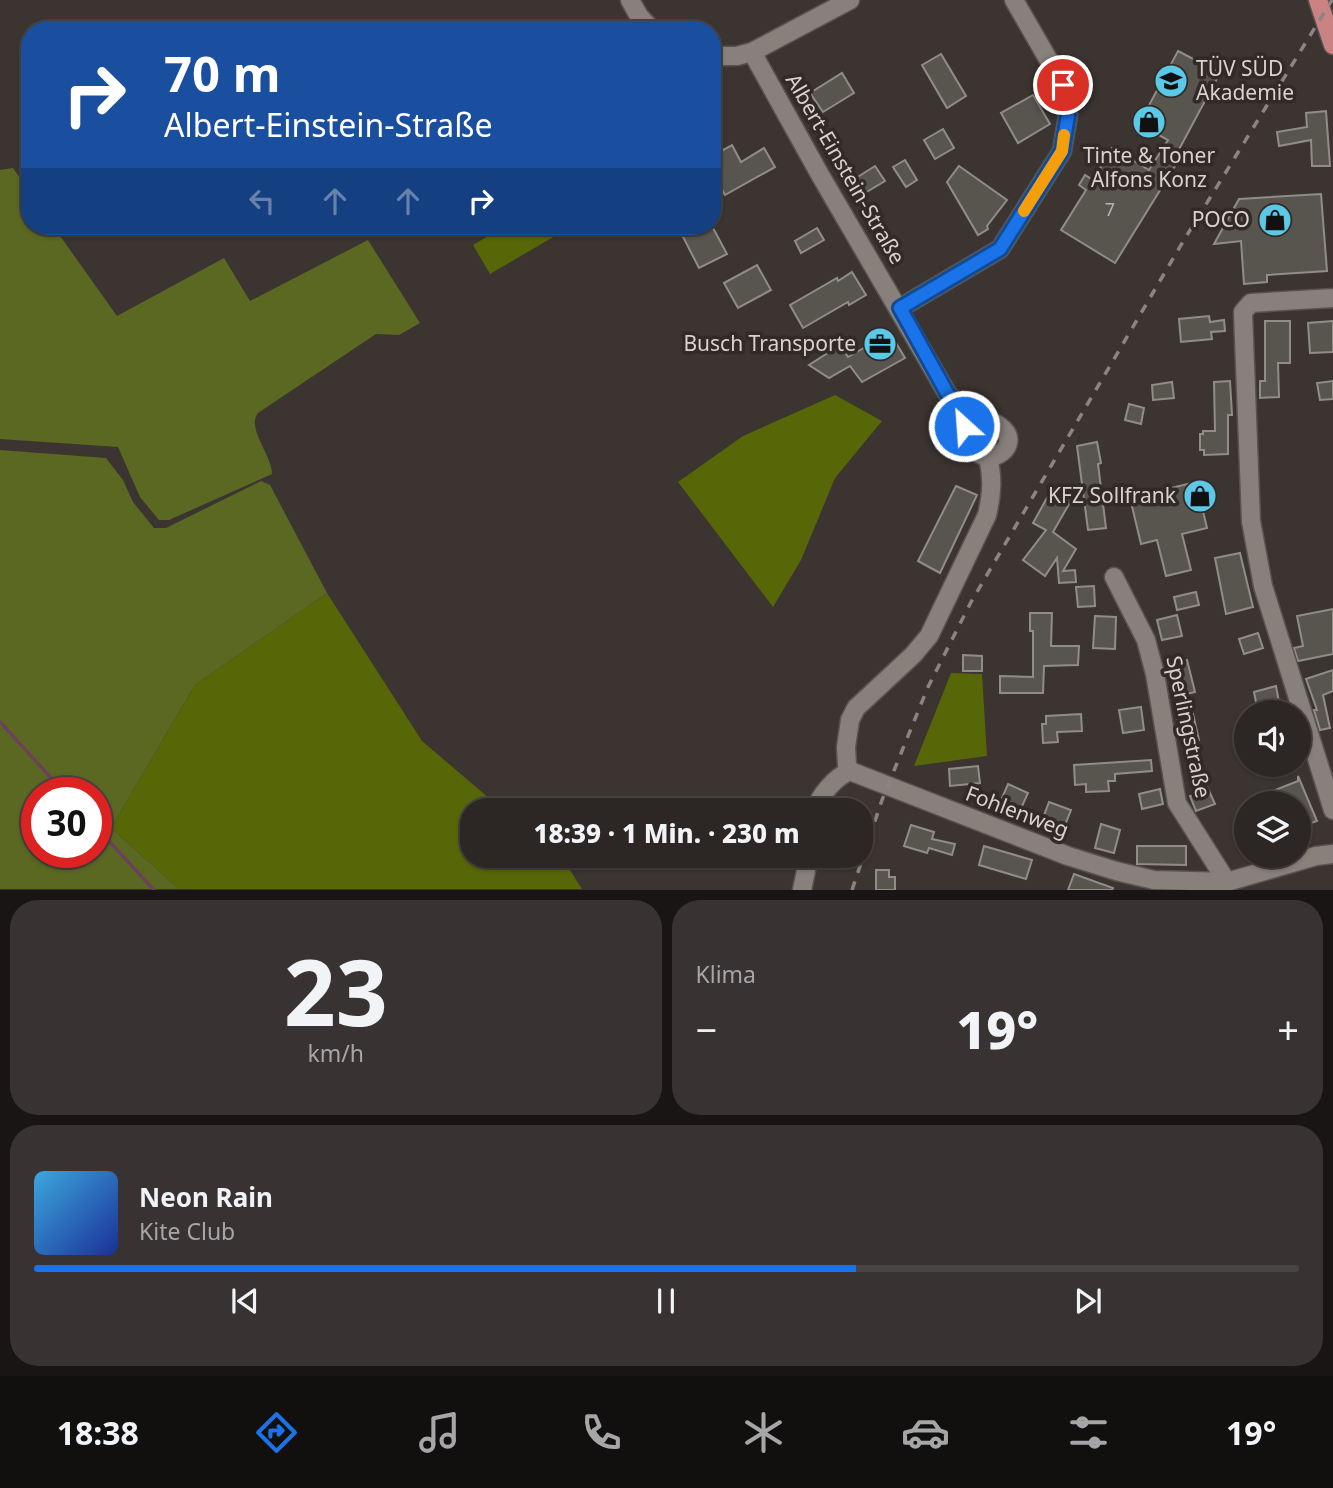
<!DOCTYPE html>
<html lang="de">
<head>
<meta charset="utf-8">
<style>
  :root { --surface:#2c2725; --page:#383332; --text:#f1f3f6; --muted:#a6a5a7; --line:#484442; --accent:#1a73e8 }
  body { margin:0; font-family:"Noto Sans",sans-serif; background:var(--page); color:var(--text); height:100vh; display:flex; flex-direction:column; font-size:26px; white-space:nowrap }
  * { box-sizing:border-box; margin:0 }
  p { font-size:23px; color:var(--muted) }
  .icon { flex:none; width:38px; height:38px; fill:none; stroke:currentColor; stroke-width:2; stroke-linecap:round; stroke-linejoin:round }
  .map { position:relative; height:890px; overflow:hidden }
  .panel { display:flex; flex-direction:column; gap:10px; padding:10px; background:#181514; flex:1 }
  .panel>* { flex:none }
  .guide { position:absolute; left:21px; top:21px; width:700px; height:214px; border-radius:28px; box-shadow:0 2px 5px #0004,0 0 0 2px var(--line); background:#1a4fa0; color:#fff; overflow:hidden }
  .controls { position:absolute; left:1234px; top:700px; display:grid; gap:14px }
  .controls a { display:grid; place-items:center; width:77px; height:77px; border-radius:50%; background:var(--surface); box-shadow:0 2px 5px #0004,0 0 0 2px var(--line); font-size:35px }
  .speed { position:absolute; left:21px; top:777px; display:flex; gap:14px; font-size:35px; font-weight:700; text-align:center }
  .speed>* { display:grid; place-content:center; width:91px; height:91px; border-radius:50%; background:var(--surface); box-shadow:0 2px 5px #0004,0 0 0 2px var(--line); line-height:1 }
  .speed .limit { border:10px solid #d22; background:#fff; color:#111 }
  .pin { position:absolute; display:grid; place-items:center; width:60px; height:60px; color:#fff; margin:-30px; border:4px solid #fff; border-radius:50%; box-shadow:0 2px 7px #0007 }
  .me { position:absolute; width:77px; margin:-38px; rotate:334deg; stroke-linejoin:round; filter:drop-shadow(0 0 5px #0008) }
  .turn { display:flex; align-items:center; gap:24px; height:147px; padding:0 28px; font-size:32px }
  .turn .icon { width:91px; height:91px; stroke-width:2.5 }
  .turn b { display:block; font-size:49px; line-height:60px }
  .lanes { display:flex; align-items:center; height:66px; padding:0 28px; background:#0003; justify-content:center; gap:35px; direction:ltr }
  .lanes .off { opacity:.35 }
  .big { font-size:52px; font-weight:800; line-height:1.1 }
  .panel .tile { flex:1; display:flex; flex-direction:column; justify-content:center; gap:10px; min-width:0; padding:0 24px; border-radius:28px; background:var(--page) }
  .panel .dial { align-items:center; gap:0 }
  .dial b { font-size:91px; line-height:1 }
  .song { display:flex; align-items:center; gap:21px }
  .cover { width:84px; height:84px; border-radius:10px; background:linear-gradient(135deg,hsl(200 70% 55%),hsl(230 70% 35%)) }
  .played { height:7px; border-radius:4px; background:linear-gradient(90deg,var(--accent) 65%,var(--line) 65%) }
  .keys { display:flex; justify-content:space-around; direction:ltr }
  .heat { display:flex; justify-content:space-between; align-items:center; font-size:38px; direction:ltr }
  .panel .tiles { flex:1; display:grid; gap:10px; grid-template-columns:1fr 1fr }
  .tile:last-child { grid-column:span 2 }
  .trip { position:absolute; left:460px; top:798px; width:413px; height:70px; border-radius:28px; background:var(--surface); box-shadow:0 2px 5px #0004,0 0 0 2px var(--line); font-weight:800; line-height:70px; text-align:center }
  .tabs { display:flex; height:112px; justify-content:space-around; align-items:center; background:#12100f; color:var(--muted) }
  .tabs .icon { width:49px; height:49px }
  .tabs .selected { color:var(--accent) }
  .tabs b { font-size:32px; color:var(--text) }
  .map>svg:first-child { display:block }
  .green { fill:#576707 }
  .forest { fill:#5a6822; fill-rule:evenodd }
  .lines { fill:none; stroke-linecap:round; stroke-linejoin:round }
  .stream { stroke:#6c425b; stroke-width:3.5 }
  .building { fill:#58554f; stroke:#908d86; stroke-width:2 }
  .minor-casing { stroke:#58534f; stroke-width:21 }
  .major-casing { stroke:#58534f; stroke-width:21 }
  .minor { stroke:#87807b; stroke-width:18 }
  .major { stroke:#cb8282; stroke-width:18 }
  .rail { stroke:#8a8582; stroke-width:3.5; stroke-dasharray:9 9; stroke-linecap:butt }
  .route-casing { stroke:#114b97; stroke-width:18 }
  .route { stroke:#1a73e8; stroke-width:12 }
  .slow { stroke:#f59e0b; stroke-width:12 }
  .labels { text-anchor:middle; stroke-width:7; stroke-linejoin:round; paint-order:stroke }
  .number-label { font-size:18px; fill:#b7b4b0 }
  .poi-label { font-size:21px; fill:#d7d3d0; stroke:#312a27; text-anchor:end }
  .street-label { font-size:21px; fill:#d7d3d0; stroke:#312a27 }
</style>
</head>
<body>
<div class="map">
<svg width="1333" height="890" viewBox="0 0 1333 890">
  <rect width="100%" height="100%" fill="#3b3431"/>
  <!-- green -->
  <g class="green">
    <path d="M 505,226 L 572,226 L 490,274 L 473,245 Z"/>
    <path d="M 835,395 L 882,421 L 835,478 L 801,560 L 773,607 L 678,482 L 743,436 Z"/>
    <path d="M 327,593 L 422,741 L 503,810 L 472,810 L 472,856 L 561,856 L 582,889 L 179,889 L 111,828 L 195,685 Z"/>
    <path d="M 951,673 L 982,674 L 987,756 L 914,766 Z"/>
  </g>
  <!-- forest -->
  <g class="forest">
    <path d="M 13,168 L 30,192 L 30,226 L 53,226 L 117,316 L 224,258 L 250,301 L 368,240 L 420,323 L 399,335 L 376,334 L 258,413 C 246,428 272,455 272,474 L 169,520 L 159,520 L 140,497 L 118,447 L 0,439 L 0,170 Z"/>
    <path d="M 0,450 L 106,458 L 123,480 L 133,502 L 154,528 L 166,528 L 261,481 L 270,485 L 327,593 L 195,685 L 111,828 L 179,889 L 0,889 ZM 37,793 L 96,793 L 96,852 L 37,852 Z"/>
  </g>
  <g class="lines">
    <!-- stream -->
    <g class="stream">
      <path d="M 0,722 L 65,793"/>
      <path d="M 96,827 L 154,890"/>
    </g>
  </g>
  <!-- building -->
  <g class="building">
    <path d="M 1178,51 L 1220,73 L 1176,155 L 1180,158 L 1115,263 L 1061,230 L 1086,190 L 1079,185 L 1085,175 L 1093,180 L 1112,148 L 1149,170 L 1168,140 L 1139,124 Z"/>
    <path d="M 941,54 L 966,96 L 947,108 L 922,65 Z"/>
    <path d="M 842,73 L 854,93 L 823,112 L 810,93 Z"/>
    <path d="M 1033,95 L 1050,124 L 1018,143 L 1001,113 Z"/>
    <path d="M 1326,111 L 1330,166 L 1312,166 L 1311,140 L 1279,146 L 1277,132 L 1307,127 L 1306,113 Z"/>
    <path d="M 943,129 L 954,148 L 935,159 L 924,140 Z"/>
    <path d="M 732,145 L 741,162 L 764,148 L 775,167 L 725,195 L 712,172 L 712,156 Z"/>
    <path d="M 905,160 L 917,180 L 906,187 L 893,167 Z"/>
    <path d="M 875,166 L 885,181 L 865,193 L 856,178 Z"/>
    <path d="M 959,166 L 1007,200 L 987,226 L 988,229 L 978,235 L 947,182 Z"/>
    <path d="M 1321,194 L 1327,271 L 1267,275 L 1267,282 L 1244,284 L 1241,241 L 1214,244 L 1239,199 Z"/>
    <path d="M 685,226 L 712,226 L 727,254 L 699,268 L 679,229 Z"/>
    <path d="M 817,228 L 824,240 L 801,253 L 795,241 Z"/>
    <path d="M 757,265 L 771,290 L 738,308 L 724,283 Z"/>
    <path d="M 852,272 L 866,295 L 849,305 L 848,302 L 803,328 L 790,305 L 837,278 L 838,281 Z"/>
    <path d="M 1209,316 L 1210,322 L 1224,320 L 1225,331 L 1211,332 L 1212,339 L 1181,342 L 1179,319 Z"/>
    <path d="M 1265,321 L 1290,321 L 1290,363 L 1278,363 L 1279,397 L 1260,398 L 1260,381 L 1265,381 Z"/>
    <path d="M 1333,321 L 1333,352 L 1310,353 L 1308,323 Z"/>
    <path d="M 890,333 L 905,358 L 862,382 L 850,366 L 829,378 L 809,365 L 840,345 L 848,357 Z"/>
    <path d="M 1230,381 L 1232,415 L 1228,415 L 1228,454 L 1204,455 L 1204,450 L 1200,450 L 1200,434 L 1203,434 L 1203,431 L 1215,431 L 1214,382 Z"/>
    <path d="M 1333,381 L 1333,399 L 1320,400 L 1317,383 Z"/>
    <path d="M 1172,382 L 1174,398 L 1153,400 L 1152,385 Z"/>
    <path d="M 1129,404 L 1144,408 L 1141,424 L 1125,420 Z"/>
    <path d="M 1097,442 L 1101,463 L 1098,464 L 1106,528 L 1088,530 L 1077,446 Z"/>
    <path d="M 1196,482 L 1207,528 L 1182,534 L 1191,570 L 1166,576 L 1157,540 L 1141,544 L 1130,498 Z"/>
    <path d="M 956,486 L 977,495 L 940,573 L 918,561 Z"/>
    <path d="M 1053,487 L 1072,499 L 1053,532 L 1076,549 L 1063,571 L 1075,570 L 1076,582 L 1059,583 L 1057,558 L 1045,576 L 1023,560 L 1046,530 L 1033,523 Z"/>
    <path d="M 1240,553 L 1253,607 L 1226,614 L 1215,558 Z"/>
    <path d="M 1094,586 L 1095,606 L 1078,607 L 1076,587 Z"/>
    <path d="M 1196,592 L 1199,605 L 1177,610 L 1174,597 Z"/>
    <path d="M 1333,609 L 1333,654 L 1298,661 L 1294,648 L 1303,646 L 1297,616 Z"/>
    <path d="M 1030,613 L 1052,613 L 1051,646 L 1079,646 L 1078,665 L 1044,666 L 1043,693 L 1000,693 L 1000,676 L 1033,677 L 1033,631 L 1030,631 Z"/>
    <path d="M 1177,615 L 1182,636 L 1162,640 L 1157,620 Z"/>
    <path d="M 1095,616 L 1116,617 L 1115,649 L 1093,648 Z"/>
    <path d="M 1258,633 L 1263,648 L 1244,654 L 1239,639 Z"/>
    <path d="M 963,655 L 982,656 L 982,671 L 963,671 Z"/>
    <path d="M 1187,660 L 1195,692 L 1177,696 L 1169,664 Z"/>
    <path d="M 1333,670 L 1333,691 L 1323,695 L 1330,728 L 1320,730 L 1314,710 L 1317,710 L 1306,679 Z"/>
    <path d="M 1276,686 L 1279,702 L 1257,707 L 1254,692 Z"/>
    <path d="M 1141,707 L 1144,730 L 1123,733 L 1119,710 Z"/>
    <path d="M 1081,714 L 1082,731 L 1057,732 L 1058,742 L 1043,743 L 1042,724 L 1046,724 L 1046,716 Z"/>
    <path d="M 1193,714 L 1199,740 L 1183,743 L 1177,717 Z"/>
    <path d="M 1151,760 L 1152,771 L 1115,774 L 1115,781 L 1108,781 L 1109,791 L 1086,792 L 1086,784 L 1075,785 L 1074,765 Z"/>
    <path d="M 978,766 L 980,783 L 950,786 L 949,769 Z"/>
    <path d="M 1298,776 L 1317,821 L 1298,828 L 1298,803 L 1267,803 L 1263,795 L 1298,781 Z"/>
    <path d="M 1204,780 L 1215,804 L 1196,811 L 1190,796 L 1196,794 L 1191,782 Z"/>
    <path d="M 1008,784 L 1028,793 L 1018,815 L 998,807 Z"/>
    <path d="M 1160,789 L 1163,804 L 1142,809 L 1139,794 Z"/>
    <path d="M 1049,802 L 1071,810 L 1061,835 L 1040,826 Z"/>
    <path d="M 1101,824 L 1120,830 L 1114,853 L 1095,848 Z"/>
    <path d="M 911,825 L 934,832 L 932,839 L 955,844 L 952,855 L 929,848 L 927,853 L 904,846 Z"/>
    <path d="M 984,846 L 1032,860 L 1026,879 L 979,865 Z"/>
    <path d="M 1137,846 L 1186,846 L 1186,865 L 1137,864 Z"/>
    <path d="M 876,870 L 889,870 L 889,877 L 895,877 L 895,890 L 876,890 Z"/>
    <path d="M 1074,874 L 1113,888 L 1112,890 L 1068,890 Z"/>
  </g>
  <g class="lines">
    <defs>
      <g id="minor">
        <path d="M 630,0 L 639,16 L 652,30"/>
        <path d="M 752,52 L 819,173 L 947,393 C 952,399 958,405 961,411 C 967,424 965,441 977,452 C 993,466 1020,445 1003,429 C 993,419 975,416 962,412"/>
        <path d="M 712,56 L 737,56 L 752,52 L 850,0"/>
        <path d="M 1333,298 L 1251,303 L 1243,312 L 1251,521 L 1263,586 L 1333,810"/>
        <path d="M 900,308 L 1000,249 L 1062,151 L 1068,115 L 1063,85 L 1014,0"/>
        <path d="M 1114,577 L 1146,640 L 1155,674 L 1177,803 L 1227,882"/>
        <path d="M 850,771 L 847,765 L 846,747 L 850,720 L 856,708 L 913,655 L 929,636 L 987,515 C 992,494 993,478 988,457"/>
        <path d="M 815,810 C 820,795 835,777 850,771 L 1068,856 L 1116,871 L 1154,880 L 1227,882"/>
        <path d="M 1219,888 L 1227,882 L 1316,856 L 1333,854"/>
        <path d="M 802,890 L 809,856"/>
      </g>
      <path id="major" d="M 1318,0 L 1333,45"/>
    </defs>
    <!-- minor casing -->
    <use href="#minor" class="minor-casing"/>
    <!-- major casing -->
    <use href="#major" class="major-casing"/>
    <!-- minor -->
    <use href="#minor" class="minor"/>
    <!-- major -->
    <use href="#major" class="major"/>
    <!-- rail -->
    <path class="rail" d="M 852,890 L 882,800 L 928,687 L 971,602 L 1184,240 L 1332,0"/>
  </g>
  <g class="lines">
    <defs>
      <path id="route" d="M 964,426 L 962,412 L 947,393 L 900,308 L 1000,249 L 1062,151 L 1068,115 L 1063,85"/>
    </defs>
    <!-- route casing -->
    <use href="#route" class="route-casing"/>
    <!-- route -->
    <use href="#route" class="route"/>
    <!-- slow -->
    <path class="slow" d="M 1024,211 L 1062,151 L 1064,135"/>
  </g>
  <!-- icons -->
  <defs>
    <symbol id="school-disc" viewBox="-11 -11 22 22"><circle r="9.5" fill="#5bc8e7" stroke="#312a27"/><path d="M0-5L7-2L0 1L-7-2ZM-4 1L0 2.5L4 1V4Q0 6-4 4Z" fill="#111"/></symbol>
    <symbol id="shop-disc" viewBox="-11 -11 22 22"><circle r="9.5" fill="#5bc8e7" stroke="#312a27"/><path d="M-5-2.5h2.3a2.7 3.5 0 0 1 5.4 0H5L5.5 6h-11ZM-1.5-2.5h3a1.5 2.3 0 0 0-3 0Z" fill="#111"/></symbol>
    <symbol id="office-disc" viewBox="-11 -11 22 22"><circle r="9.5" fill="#5bc8e7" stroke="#312a27"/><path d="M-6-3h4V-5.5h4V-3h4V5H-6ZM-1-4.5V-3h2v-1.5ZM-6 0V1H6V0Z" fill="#111"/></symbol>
  </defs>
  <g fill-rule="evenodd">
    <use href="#school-disc" x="1152" y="62" width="38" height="38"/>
    <use href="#shop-disc" x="1130" y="103" width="38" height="38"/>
    <use href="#shop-disc" x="1256" y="201" width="38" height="38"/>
    <use href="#office-disc" x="861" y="325" width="38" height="38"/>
    <use href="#shop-disc" x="1181" y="477" width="38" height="38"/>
  </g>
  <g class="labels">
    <!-- number labels -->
    <g class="number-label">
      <text x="1110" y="216">7</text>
    </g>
    <!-- poi labels -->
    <g class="poi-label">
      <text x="1196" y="76" text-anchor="start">TÜV SÜD<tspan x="1196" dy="24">Akademie</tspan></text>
      <text x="1149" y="163" text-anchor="middle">Tinte &amp; Toner<tspan x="1149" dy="24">Alfons Konz</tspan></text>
      <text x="1250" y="227">POCO</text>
      <text x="856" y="351">Busch Transporte</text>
      <text x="1176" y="503">KFZ Sollfrank</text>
    </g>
    <!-- street labels -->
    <g class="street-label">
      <text transform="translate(845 169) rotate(60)" y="7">Albert-Einstein-Straße</text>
      <text transform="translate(1188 727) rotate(78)" y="7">Sperlingstraße</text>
      <text transform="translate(1017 812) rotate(21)" y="7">Fohlenweg</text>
    </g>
  </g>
</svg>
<div class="controls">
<a><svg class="icon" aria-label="sound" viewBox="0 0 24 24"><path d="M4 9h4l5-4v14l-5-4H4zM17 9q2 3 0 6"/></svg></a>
<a><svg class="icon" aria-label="layers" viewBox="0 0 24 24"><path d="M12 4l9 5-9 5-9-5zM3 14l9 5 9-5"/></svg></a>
</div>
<div class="speed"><div class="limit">30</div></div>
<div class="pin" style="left:1063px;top:85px;background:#d93025"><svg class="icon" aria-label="arrive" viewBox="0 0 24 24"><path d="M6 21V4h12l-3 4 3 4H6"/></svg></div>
<svg class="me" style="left:964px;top:426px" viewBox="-20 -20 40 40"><circle r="17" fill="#1a73e8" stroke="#fff" stroke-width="3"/><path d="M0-11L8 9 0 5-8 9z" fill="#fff"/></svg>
<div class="trip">18:39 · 1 Min. · 230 m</div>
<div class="guide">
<div class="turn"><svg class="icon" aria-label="right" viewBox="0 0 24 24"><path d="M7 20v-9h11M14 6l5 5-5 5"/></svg><div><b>70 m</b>Albert-Einstein-Straße</div></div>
<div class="lanes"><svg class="icon off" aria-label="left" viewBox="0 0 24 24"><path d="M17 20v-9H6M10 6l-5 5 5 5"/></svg><svg class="icon off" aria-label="ahead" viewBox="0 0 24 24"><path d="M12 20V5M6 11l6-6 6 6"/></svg><svg class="icon off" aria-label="ahead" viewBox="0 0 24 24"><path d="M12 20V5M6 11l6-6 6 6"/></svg><svg class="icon" aria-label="right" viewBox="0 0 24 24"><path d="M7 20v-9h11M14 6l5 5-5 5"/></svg></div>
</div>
</div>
<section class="panel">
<div class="tiles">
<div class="tile dial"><b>23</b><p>km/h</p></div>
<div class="tile"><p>Klima</p>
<div class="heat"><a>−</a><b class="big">19°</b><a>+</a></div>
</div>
<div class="tile">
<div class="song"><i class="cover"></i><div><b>Neon Rain</b><p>Kite Club</p></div></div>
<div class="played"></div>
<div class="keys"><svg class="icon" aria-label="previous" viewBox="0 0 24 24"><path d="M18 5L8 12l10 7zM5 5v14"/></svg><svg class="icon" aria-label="pause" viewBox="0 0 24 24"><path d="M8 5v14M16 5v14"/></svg><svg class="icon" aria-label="next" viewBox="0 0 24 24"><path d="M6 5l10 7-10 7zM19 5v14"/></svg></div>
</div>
</div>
</section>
<nav class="tabs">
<b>18:38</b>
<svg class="icon selected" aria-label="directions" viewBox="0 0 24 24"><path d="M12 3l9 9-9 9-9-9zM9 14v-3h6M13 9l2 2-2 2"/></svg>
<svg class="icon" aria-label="music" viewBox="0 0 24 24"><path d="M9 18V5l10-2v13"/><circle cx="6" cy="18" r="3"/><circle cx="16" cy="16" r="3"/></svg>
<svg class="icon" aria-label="phone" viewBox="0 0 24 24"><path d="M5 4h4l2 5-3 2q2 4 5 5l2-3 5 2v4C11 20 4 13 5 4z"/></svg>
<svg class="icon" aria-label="climate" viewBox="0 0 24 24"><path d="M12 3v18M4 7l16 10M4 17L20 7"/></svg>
<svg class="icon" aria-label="car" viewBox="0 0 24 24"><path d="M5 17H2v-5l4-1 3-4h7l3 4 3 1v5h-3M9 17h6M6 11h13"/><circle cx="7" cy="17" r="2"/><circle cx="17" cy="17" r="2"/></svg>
<svg class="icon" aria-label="filters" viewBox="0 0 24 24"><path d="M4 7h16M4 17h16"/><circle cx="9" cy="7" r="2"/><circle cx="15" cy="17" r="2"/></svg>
<b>19°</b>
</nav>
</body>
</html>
